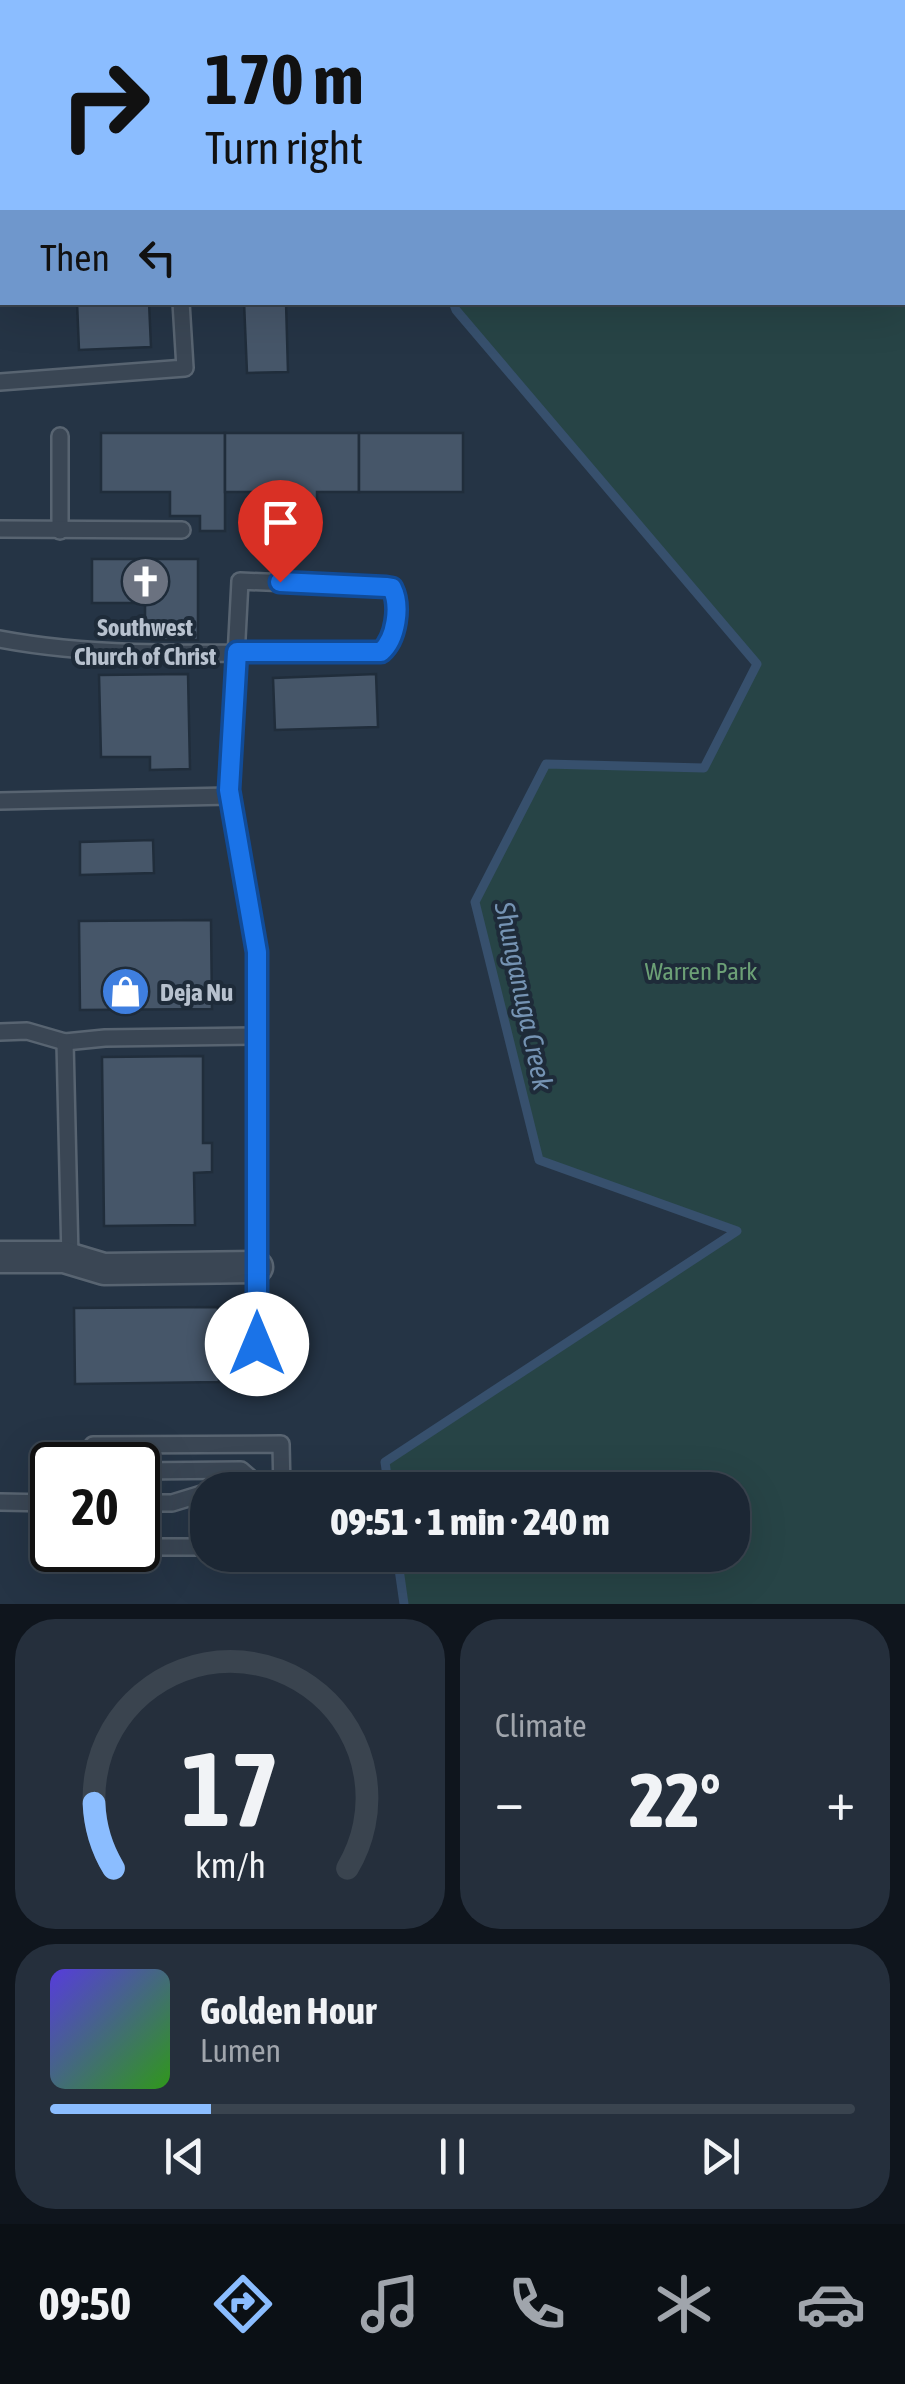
<!DOCTYPE html>
<html lang="en">
<head>
<meta charset="utf-8">
<style>
  :root { --surface:#1c2734; --page:#252f3c; --text:#f1f3f6; --muted:#a0a5ac; --line:#3a444f; --accent:#8bbdff }
  body { margin:0; font-family:"Asap Condensed",sans-serif; background:var(--page); color:var(--text); height:100vh; display:flex; flex-direction:column; font-size:38px; white-space:nowrap }
  * { box-sizing:border-box; margin:0 }
  p { font-size:32px; color:var(--muted) }
  .icon { flex:none; width:55px; height:55px; fill:none; stroke:currentColor; stroke-width:2; stroke-linecap:round; stroke-linejoin:round }
  .map { position:relative; height:1604px; overflow:hidden }
  .side { display:flex; flex-direction:column; gap:15px; padding:15px; background:#0f151d; flex:1 }
  .side>* { flex:none }
  .guide { position:absolute; left:0px; top:0px; width:905px; height:305px; box-shadow:0 10px 40px #0002,0 0 0 2px var(--line); background:#8bbdff; color:#111; overflow:hidden }
  .speed { position:absolute; left:30px; top:1442px; display:flex; gap:20px; font-size:50px; font-weight:700; text-align:center }
  .speed>* { display:grid; place-content:center; width:130px; height:130px; border-radius:50%; background:var(--surface); box-shadow:0 10px 40px #0002,0 0 0 2px var(--line); line-height:1 }
  .speed .limit { border:5px solid #111; border-radius:15px; background:#fff; color:#111 }
  .pin { position:absolute; display:grid; place-items:center; width:85px; height:85px; color:#fff; margin:-102px -42px; border-radius:50% 50% 50% 0; rotate:-45deg; box-shadow:0 0 10px #0007 }
  .pin .icon { rotate:45deg }
  .me { position:absolute; width:110px; margin:-55px; rotate:0deg; stroke-linejoin:round; filter:drop-shadow(0 0 8px #0008) }
  .turn { display:flex; align-items:center; gap:35px; height:210px; padding:0 40px; font-size:45px }
  .turn .icon { width:130px; height:130px; stroke-width:2.5 }
  .turn b { display:block; font-size:70px; line-height:85px }
  .then { display:flex; align-items:center; height:95px; padding:0 40px; background:#0003; gap:20px; font-size:38px }
  .big { font-size:75px; font-weight:800; line-height:1.1 }
  .side .tile { flex:1; display:flex; flex-direction:column; justify-content:center; gap:15px; min-width:0; padding:0 35px; border-radius:40px; background:var(--page) }
  .side .dial { align-items:center; gap:0 }
  .dial svg { height:260px; overflow:visible; fill:none; stroke:var(--line); stroke-width:7; stroke-linecap:round; text-anchor:middle }
  .dial text { fill:var(--text); stroke:none }
  .song { display:flex; align-items:center; gap:30px }
  .cover { width:120px; height:120px; border-radius:15px; background:linear-gradient(135deg,hsl(250 70% 55%),hsl(110 70% 35%)) }
  .played { height:10px; border-radius:5px; background:linear-gradient(90deg,var(--accent) 20%,var(--line) 20%) }
  .keys { display:flex; justify-content:space-around; direction:ltr }
  .heat { display:flex; justify-content:space-between; align-items:center; font-size:55px; direction:ltr }
  .side .tiles { flex:1; display:grid; gap:15px; grid-template-columns:1fr 1fr }
  .tile:last-child { grid-column:span 2 }
  .trip { position:absolute; left:190px; top:1472px; width:560px; height:100px; border-radius:40px; background:var(--surface); box-shadow:0 10px 40px #0002,0 0 0 2px var(--line); font-weight:800; line-height:100px; text-align:center }
  .dock { display:flex; height:160px; justify-content:space-around; align-items:center; background:#0b1015; color:var(--muted) }
  .dock .icon { width:70px; height:70px }
  .dock .on { color:var(--accent) }
  .dock b { font-size:45px; color:var(--text) }
  .map>svg:first-child { display:block }
  .green { fill:#274446 }
  .lines { fill:none; stroke-linecap:round; stroke-linejoin:round }
  .stream { stroke:#37506d; stroke-width:9 }
  .building { fill:#465669; stroke:#202d3b; stroke-width:2.5 }
  .lane-casing { stroke:#586471; stroke-width:20 }
  .street-casing { stroke:#586471; stroke-width:35 }
  .lane { stroke:#3a4654; stroke-width:15 }
  .street { stroke:#3a4654; stroke-width:30 }
  .route-casing { stroke:#114b97; stroke-width:25 }
  .route { stroke:#1a73e8; stroke-width:18 }
  .labels { text-anchor:middle; stroke-width:8; stroke-linejoin:round; paint-order:stroke }
  .poi-label { font-size:25px; font-weight:bold; fill:#b7c1ce; stroke:#1e2b39 }
  .park-label { font-size:25px; fill:#6ca076; stroke:#1e2b39 }
  .water-label { font-size:28px; font-style:italic; fill:#7593b3; stroke:#1e2b39 }
</style>
</head>
<body>
<div class="map">
<svg width="905" height="1604" viewBox="0 0 905 1604">
  <rect width="100%" height="100%" fill="#253445"/>
  <!-- green -->
  <path class="green" d="M 550,0 L 905,0 L 905,1604 L 404,1604 L 397,1555 L 732,1555 L 732,1490 L 389,1490 L 385,1462 L 736,1231 L 539,1160 L 475,902 L 546,764 L 704,768 L 757,664 L 456,310 L 453,303 L 902,302 L 902,2 Z"/>
  <g class="lines">
    <!-- stream -->
    <g class="stream">
      <path d="M 550,0 L 551,2"/>
      <path d="M 389,1490 L 385,1462 L 737,1231 L 539,1160 L 475,902 L 546,764 L 704,768 L 757,664 L 456,310 L 453,302"/>
      <path d="M 397,1555 L 404,1604"/>
    </g>
  </g>
  <!-- building -->
  <g class="building">
    <rect x="110" y="0" width="83" height="2"/>
    <path d="M 77,302 L 149,302 L 151,347 L 79,350 Z"/>
    <path d="M 244,302 L 286,302 L 288,372 L 247,373 Z"/>
    <path d="M 101,433 L 225,433 L 225,531 L 200,531 L 200,516 L 170,516 L 170,492 L 101,492 Z"/>
    <path d="M 225,433 L 359,433 L 359,492 L 317,492 L 317,518 L 258,518 L 258,492 L 225,492 Z"/>
    <rect x="359" y="433" width="104" height="59"/>
    <path d="M 92,559 L 198,559 L 198,640 L 152,640 L 152,623 L 145,623 L 145,603 L 92,603 Z"/>
    <path d="M 188,674 L 190,769 L 150,770 L 150,757 L 101,757 L 99,675 Z"/>
    <path d="M 376,674 L 378,727 L 275,730 L 273,678 Z"/>
    <path d="M 153,840 L 154,873 L 80,875 L 80,842 Z"/>
    <path d="M 211,920 L 212,1009 L 80,1010 L 79,921 Z"/>
    <path d="M 203,1056 L 203,1143 L 212,1143 L 212,1172 L 194,1173 L 195,1225 L 104,1226 L 102,1057 Z"/>
    <path d="M 218,1307 L 219,1382 L 75,1384 L 74,1308 Z"/>
    <rect x="138" y="1478" width="16" height="18"/>
  </g>
  <g class="lines">
    <defs>
      <g id="lane">
        <path d="M 55,0 L 55,2"/>
        <path d="M 0,124 L 2,124"/>
        <path d="M 0,382 L 185,368 L 181,302"/>
        <path d="M 60,436 L 60,531"/>
        <path d="M 0,529 L 182,530"/>
        <path d="M 0,639 C 121,662 257,650 381,652 C 396,638 401,606 392,588 L 385,587 L 240,581 L 229,790 L 257,952 L 257,1344"/>
        <path d="M 0,801 L 230,796"/>
        <path d="M 0,1032 L 27,1031 L 65,1042 L 105,1038 L 255,1036"/>
        <path d="M 65,1042 L 70,1258"/>
        <path d="M 78,1465 L 93,1445 L 281,1444 L 282,1490"/>
        <path d="M 138,1471 L 241,1470 L 256,1483"/>
        <path d="M 240,1490 L 256,1483 L 282,1482"/>
        <path d="M 0,1502 L 52,1503"/>
        <path d="M 138,1503 L 172,1503 L 208,1492"/>
        <path d="M 138,1547 L 208,1547"/>
      </g>
      <path id="street" d="M 0,1257 L 64,1257 L 104,1269 L 257,1267"/>
    </defs>
    <!-- lane casing -->
    <use href="#lane" class="lane-casing"/>
    <!-- street casing -->
    <use href="#street" class="street-casing"/>
    <!-- lane -->
    <use href="#lane" class="lane"/>
    <!-- street -->
    <use href="#street" class="street"/>
  </g>
  <g class="lines">
    <defs>
      <path id="route" d="M 257,1344 L 257,952 L 229,790 L 237,652 L 381,652 C 396,639 401,606 392,588 L 386,587 L 280,582"/>
    </defs>
    <!-- route casing -->
    <use href="#route" class="route-casing"/>
    <!-- route -->
    <use href="#route" class="route"/>
  </g>
  <!-- icons -->
  <defs>
    <symbol id="church-disc" viewBox="-11 -11 22 22"><circle r="9.5" fill="#6b7280" stroke="#1e2b39"/><path d="M-1.2-6h2.4v3.5h3.3v2.4h-3.3V6h-2.4V-.1h-3.3v-2.4h3.3Z" fill="#fff"/></symbol>
    <symbol id="shop-disc" viewBox="-11 -11 22 22"><circle r="9.5" fill="#3f7fe0" stroke="#1e2b39"/><path d="M-5-2.5h2.3a2.7 3.5 0 0 1 5.4 0H5L5.5 6h-11ZM-1.5-2.5h3a1.5 2.3 0 0 0-3 0Z" fill="#fff"/></symbol>
  </defs>
  <g fill-rule="evenodd">
    <use href="#church-disc" x="118" y="554" width="55" height="55"/>
    <use href="#shop-disc" x="98" y="964" width="55" height="55"/>
  </g>
  <g class="labels">
    <!-- poi labels -->
    <g class="poi-label">
      <text x="145" y="636">Southwest<tspan x="145" dy="29">Church of Christ</tspan></text>
      <text x="160" y="1001" text-anchor="start">Deja Nu</text>
    </g>
    <!-- park labels -->
    <g class="park-label">
      <text x="701" y="980">Warren Park</text>
    </g>
    <!-- water labels -->
    <g class="water-label">
      <text transform="translate(524 996) rotate(78)" y="10">Shunganuga Creek</text>
    </g>
  </g>
</svg>
<div class="speed"><div class="limit">20</div></div>
<div class="pin" style="left:280px;top:582px;background:#d93025"><svg class="icon" aria-label="arrive" viewBox="0 0 24 24"><path d="M6 21V4h12l-3 4 3 4H6"/></svg></div>
<svg class="me" style="left:257px;top:1344px" viewBox="-20 -20 40 40"><circle r="19" fill="#fff"/><path d="M0-13L10 11 0 6-10 11z" fill="#1a73e8"/></svg>
<div class="trip">09:51 · 1 min · 240 m</div>
<div class="guide">
<div class="turn"><svg class="icon" aria-label="right" viewBox="0 0 24 24"><path d="M7 20v-9h11M14 6l5 5-5 5"/></svg><div><b>170 m</b>Turn right</div></div>
<div class="then">Then<svg class="icon" aria-label="left" viewBox="0 0 24 24"><path d="M17 20v-9H6M10 6l-5 5 5 5"/></svg></div>
</div>
</div>
<section class="side">
<div class="tiles">
<div class="tile dial"><svg viewBox="0 0 100 80">
<path d="M14 69A42 42 0 1 1 86 69"/>
<path d="M14 69A42 42 0 0 1 8 49" stroke="#8bbdff"/>
<text x="50" y="56" font-size="32" font-weight="700">17</text>
<text x="50" y="72" font-size="11">km/h</text>
</svg></div>
<div class="tile"><p>Climate</p>
<div class="heat"><a>−</a><b class="big">22°</b><a>+</a></div>
</div>
<div class="tile">
<div class="song"><i class="cover"></i><div><b>Golden Hour</b><p>Lumen</p></div></div>
<div class="played"></div>
<div class="keys"><svg class="icon" aria-label="previous" viewBox="0 0 24 24"><path d="M18 5L8 12l10 7zM5 5v14"/></svg><svg class="icon" aria-label="pause" viewBox="0 0 24 24"><path d="M8 5v14M16 5v14"/></svg><svg class="icon" aria-label="next" viewBox="0 0 24 24"><path d="M6 5l10 7-10 7zM19 5v14"/></svg></div>
</div>
</div>
</section>
<nav class="dock">
<b>09:50</b>
<svg class="icon on" aria-label="directions" viewBox="0 0 24 24"><path d="M12 3l9 9-9 9-9-9zM9 14v-3h6M13 9l2 2-2 2"/></svg>
<svg class="icon" aria-label="music" viewBox="0 0 24 24"><path d="M9 18V5l10-2v13"/><circle cx="6" cy="18" r="3"/><circle cx="16" cy="16" r="3"/></svg>
<svg class="icon" aria-label="phone" viewBox="0 0 24 24"><path d="M5 4h4l2 5-3 2q2 4 5 5l2-3 5 2v4C11 20 4 13 5 4z"/></svg>
<svg class="icon" aria-label="climate" viewBox="0 0 24 24"><path d="M12 3v18M4 7l16 10M4 17L20 7"/></svg>
<svg class="icon" aria-label="car" viewBox="0 0 24 24"><path d="M5 17H2v-5l4-1 3-4h7l3 4 3 1v5h-3M9 17h6M6 11h13"/><circle cx="7" cy="17" r="2"/><circle cx="17" cy="17" r="2"/></svg>
</nav>
</body>
</html>
